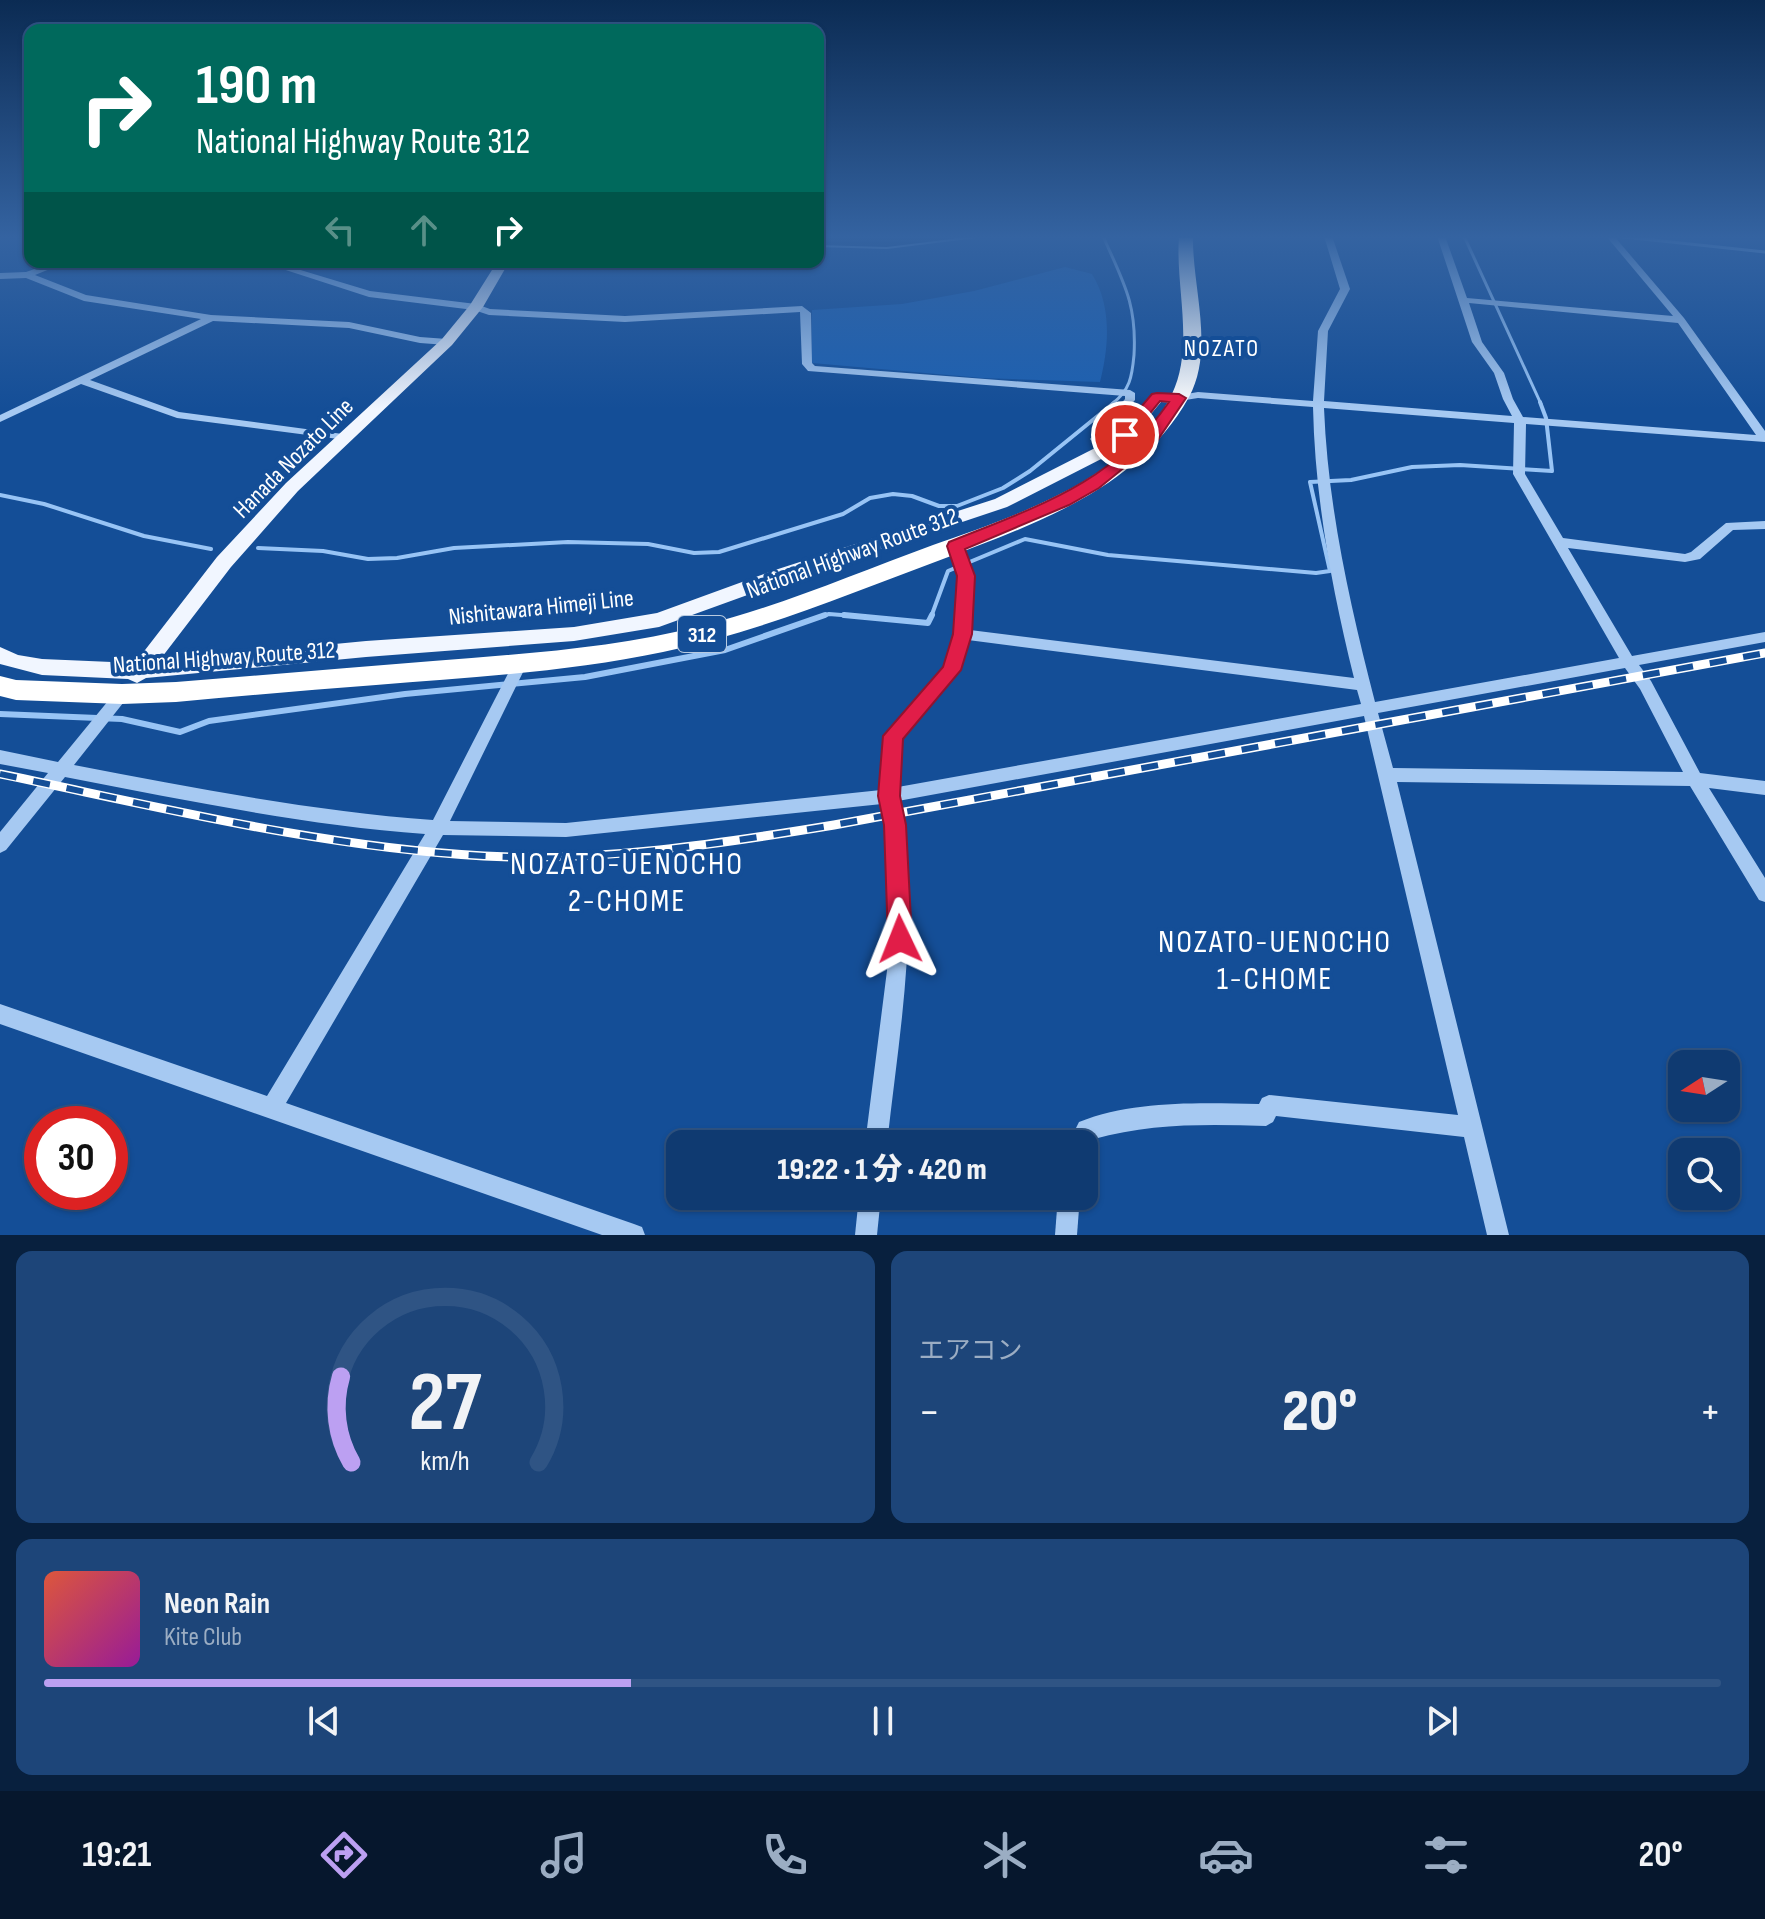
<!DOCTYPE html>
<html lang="ja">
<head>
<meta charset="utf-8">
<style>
  :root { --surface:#0f3a71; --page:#1d4579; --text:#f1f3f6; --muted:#9badc3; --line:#2f5484; --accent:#bca0f2 }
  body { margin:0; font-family:"Sofia Sans Condensed","Noto Sans JP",sans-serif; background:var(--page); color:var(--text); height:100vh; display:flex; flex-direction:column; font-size:30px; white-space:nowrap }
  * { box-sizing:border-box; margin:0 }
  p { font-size:26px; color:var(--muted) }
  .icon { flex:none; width:44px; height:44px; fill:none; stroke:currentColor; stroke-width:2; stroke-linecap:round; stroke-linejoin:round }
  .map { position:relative; height:1235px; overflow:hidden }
  .side { display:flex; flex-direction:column; gap:16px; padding:16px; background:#08203e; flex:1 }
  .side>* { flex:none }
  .guide { position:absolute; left:24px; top:24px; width:800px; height:244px; border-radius:16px; box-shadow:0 2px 6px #0004,0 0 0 2px var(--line); background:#00695c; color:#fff; overflow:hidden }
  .needle { width:52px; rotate:258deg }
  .buttons { position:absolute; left:1668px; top:1050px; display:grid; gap:16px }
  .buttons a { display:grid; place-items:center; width:72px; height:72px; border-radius:16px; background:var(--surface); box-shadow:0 2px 6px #0004,0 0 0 2px var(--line); font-size:40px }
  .speed { position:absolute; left:24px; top:1106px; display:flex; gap:16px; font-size:40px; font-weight:700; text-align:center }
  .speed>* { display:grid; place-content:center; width:104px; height:104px; border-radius:50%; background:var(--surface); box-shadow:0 2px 6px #0004,0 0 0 2px var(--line); line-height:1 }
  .speed .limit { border:12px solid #d22; background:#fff; color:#111 }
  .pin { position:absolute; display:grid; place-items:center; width:68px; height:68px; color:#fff; margin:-34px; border:4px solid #fff; border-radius:50%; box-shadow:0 2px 8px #0007 }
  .me { position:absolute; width:88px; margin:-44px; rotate:358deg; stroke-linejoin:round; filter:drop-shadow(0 0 6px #0008) }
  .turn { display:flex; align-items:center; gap:28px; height:168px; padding:0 40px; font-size:36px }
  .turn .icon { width:104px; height:104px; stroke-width:2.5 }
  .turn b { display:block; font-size:56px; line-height:68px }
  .lanes { display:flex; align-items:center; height:76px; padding:0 40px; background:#0003; justify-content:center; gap:40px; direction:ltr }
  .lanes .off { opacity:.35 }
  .big { font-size:60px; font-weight:800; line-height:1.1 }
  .side .card { flex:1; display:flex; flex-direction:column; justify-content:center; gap:12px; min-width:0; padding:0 28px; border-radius:16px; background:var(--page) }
  .side .dial { align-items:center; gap:0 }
  .dial svg { height:208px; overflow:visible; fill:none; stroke:var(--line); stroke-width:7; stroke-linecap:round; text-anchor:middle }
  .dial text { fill:var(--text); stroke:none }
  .song { display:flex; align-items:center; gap:24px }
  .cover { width:96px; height:96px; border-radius:12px; background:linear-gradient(135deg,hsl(10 70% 55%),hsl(300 70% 35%)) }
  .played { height:8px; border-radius:4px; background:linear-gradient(90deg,var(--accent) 35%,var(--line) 35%) }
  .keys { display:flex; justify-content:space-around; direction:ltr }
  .heat { display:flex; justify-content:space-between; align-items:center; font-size:44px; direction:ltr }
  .side .tiles { flex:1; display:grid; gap:16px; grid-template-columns:1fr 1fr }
  .card:last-child { grid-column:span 2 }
  .trip { position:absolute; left:666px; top:1130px; width:432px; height:80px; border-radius:16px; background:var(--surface); box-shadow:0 2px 6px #0004,0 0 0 2px var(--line); font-weight:800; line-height:80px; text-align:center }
  .tab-bar { display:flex; height:128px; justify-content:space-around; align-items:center; background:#06172d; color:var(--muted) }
  .tab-bar .icon { width:56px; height:56px }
  .tab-bar .on { color:var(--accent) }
  .tab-bar b { font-size:36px; color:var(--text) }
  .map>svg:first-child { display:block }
  .green { fill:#1c60b1 }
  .water { fill:#0d3973; stroke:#98c4f5; stroke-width:2 }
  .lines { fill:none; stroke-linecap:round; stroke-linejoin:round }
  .stream-far2 { stroke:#98c4f5; stroke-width:3 }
  .stream-far1 { stroke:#98c4f5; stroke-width:4 }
  .stream { stroke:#98c4f5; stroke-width:6 }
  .minor { fill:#a6c9f2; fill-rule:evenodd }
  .major { fill:#f1f6ff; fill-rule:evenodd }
  .highway { fill:#fff; fill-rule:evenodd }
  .rail-casing { stroke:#fff; stroke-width:9 }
  .rail { stroke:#144e97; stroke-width:6; stroke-dasharray:17; stroke-linecap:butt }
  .route { fill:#e11d48; stroke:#92132f; stroke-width:2 }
  .labels { text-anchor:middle; stroke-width:8; stroke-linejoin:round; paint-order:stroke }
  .shield { fill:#144e97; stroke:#b8cae0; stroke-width:2 }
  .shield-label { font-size:22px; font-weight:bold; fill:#fff }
  .far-quarter-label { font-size:24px; letter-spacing:2px; fill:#fff; stroke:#144e97 }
  .street-label { font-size:24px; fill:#fff; stroke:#144e97 }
  .near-neighbourhood-label { font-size:32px; letter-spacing:2px; fill:#fff; stroke:#144e97 }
</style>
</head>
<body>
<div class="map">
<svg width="1765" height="1235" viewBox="0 0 1765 1235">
  <rect width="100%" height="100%" fill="#144e97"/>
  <!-- green -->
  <path class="green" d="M 1065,267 L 1092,274 C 1112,306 1109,347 1100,382 L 982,378 L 812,363 L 812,310 L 902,304 L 974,291 Z"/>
  <!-- water -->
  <path class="water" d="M 818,236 L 984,236 L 887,248 L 818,246 Z"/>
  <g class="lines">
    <!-- stream-far2 -->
    <g class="stream-far2">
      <path d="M 1103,236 C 1123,282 1137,303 1134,355 C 1132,377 1130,390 1112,404"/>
      <path d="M 1464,236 L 1541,404"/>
      <path d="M 1615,236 L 1765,252"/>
    </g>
    <!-- stream-far1 -->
    <g class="stream-far1">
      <path d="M 0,495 L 44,504 L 144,536 L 211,549"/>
      <path d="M 258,548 L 323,551 L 368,559 L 397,558 L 454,548 L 568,542 L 648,544 L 694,553 L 719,552 L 843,514 L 870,498 L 893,494 L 912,496 L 939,506 L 957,506 L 1003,488 L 1030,471 L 1115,402"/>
      <path d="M 819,617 L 829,614 L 866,617"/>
      <path d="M 931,617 L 948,571 L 1025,539 L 1108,555 L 1316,573 L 1330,571 L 1310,482 L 1351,480 L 1412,467 L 1460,465 L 1552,471 L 1546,418 L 1540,402"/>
    </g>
    <!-- stream -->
    <g class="stream">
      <path d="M 844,615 L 928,623 L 932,615"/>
      <path d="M 0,714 L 122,719 L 180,732 L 209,721 L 405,694 L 585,677 L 725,650 L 825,615"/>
    </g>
    <!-- minor -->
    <g class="minor">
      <path d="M 1324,236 L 1332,236 L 1350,289 L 1328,331 L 1324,401 L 1512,416 L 1503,399 L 1494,373 L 1472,342 L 1437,236 L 1445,236 L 1467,298 L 1673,316 L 1606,236 L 1614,236 L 1684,318 L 1765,431 L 1765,442 L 1526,424 L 1525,474 L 1563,538 L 1685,554 L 1691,552 L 1726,523 L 1765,521 L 1765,529 L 1733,530 L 1700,559 L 1685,562 L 1568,548 L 1632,656 L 1765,632 L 1765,642 L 1639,665 L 1651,681 L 1700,773 L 1765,781 L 1765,795 L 1709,788 L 1765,878 L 1765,902 L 1759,900 L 1690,786 L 1397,782 L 1509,1235 L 1487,1235 L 1464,1137 L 1276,1116 L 1273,1122 L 1266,1126 C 1208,1124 1150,1123 1094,1139 L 1084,1153 L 1084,1144 L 1068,1144 L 1079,1122 C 1135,1100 1200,1103 1259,1104 L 1262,1098 L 1269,1095 L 1458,1115 L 1364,716 L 898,801 C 922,911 899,1034 887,1144 L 865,1144 L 891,939 L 887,825 L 882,804 L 566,837 L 443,835 L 286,1103 L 634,1224 L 642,1227 L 645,1235 L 602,1235 L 0,1024 L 0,1004 L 267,1096 L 425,834 C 304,825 184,800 65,777 L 6,850 L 0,853 L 0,832 L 48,773 L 0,764 L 0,750 L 58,762 L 117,690 L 127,690 L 130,694 L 127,698 L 74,765 C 193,788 313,811 433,820 L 513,664 L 515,660 L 525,660 L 527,664 L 450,821 L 566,823 L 881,790 L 885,736 L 945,668 L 956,634 L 959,576 L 949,546 L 955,542 C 978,554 971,607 970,630 L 1354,678 C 1332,589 1315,499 1313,407 L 1198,398 L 1179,401 L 1174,398 L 1175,396 L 1198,392 L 1313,401 L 1318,331 L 1340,289 ZM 1469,303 L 1678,323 L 1756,435 L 1523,417 L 1513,399 L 1504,373 L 1482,342 ZM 1324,408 L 1514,423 L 1513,474 L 1619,658 L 1375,702 C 1350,605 1328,508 1324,408 ZM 968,640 L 1357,690 L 1361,704 L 898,787 L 901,738 L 957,674 ZM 1625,668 L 1640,689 L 1683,772 L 1393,768 L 1378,713 Z"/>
      <path d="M 55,262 L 67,262 L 35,275 L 86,295 L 211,315 L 349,322 L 420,337 L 447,339 L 452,342 L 447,345 L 420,343 L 349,328 L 213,321 L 90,380 L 179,412 L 350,435 L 352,437 L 346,440 L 177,418 L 81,384 L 0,422 L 0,415 L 201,319 L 84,301 L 26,278 L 0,279 L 0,273 L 26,272 Z"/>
      <path d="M 261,262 L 274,262 L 370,291 L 476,304 L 490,309 L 625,316 L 802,306 L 811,313 L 812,363 L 815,366 L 1130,390 L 1135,393 L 1135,400 L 1102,439 L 1111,450 L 1105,453 L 1101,452 L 1090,439 L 1125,399 L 1125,396 L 808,371 L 802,364 L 800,312 L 625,322 L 489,315 L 474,310 L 369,297 Z"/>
      <path d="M 859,1196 L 881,1196 L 877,1235 L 855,1235 Z"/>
      <path d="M 1058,1196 L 1080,1196 L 1077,1235 L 1055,1235 Z"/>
    </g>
    <!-- major -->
    <path class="major" d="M 497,262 L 509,262 L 483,307 L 452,345 L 298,491 L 231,567 L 159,661 L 366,641 L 574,627 L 657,613 L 772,571 L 995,499 L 1099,446 L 1119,432 L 1152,394 L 1179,393 L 1187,398 L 1179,403 L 1161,402 L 1131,438 L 1111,454 L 1007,507 L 786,581 L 659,627 L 574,641 L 366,657 L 146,678 L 137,683 L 128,679 L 42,675 L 0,664 L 0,647 L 18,655 L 42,659 L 135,663 L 217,557 L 286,483 L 442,339 L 470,305 Z"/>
    <!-- highway -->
    <path class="highway" d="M 1179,236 L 1193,236 C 1192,287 1215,349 1189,397 C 1138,489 1035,524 943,559 C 851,593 760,632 663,652 C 569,672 472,677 376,685 C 309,690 243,696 176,702 L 122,704 L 16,700 L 0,696 L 0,676 L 16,680 L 122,684 L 176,682 C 262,675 348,668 433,661 C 523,654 614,648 701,626 C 781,606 856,573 933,545 C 1015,516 1131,478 1172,394 C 1195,345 1175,287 1179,236 Z"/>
    <defs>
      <path id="rail" d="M 0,774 C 160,807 320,847 484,856 C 601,862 719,844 834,825 L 1765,653"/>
    </defs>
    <!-- rail casing -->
    <use href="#rail" class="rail-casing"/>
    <!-- rail -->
    <use href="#rail" class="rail"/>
  </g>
  <!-- sky -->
  <linearGradient id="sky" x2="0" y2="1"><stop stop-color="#0b2b53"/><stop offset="0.58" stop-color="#3463a1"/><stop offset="1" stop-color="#3463a1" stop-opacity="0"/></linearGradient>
  <rect width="1765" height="409" fill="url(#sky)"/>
  <!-- route -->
  <path class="route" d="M 1157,393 L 1179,394 L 1186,398 L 1157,441 L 1099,488 L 1069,505 L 965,549 L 975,576 L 972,634 L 961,670 L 903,739 L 900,796 L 906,825 L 912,939 L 909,947 L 900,950 L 891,947 L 888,939 L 884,825 L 878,796 L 883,736 L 943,667 L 953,634 L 957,576 L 947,546 L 949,542 C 1038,506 1112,484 1169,402 L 1160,401 L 1130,438 L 1119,438 L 1117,435 L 1152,394 Z"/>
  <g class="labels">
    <!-- shield labels -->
    <rect class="shield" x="678" y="616" width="48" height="36" rx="6"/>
    <g class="shield-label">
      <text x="702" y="642">312</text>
    </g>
    <!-- far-quarter labels -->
    <g class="far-quarter-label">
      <text x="1222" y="356">NOZATO</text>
    </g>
    <!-- street labels -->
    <g class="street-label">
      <text transform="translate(293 458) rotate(-45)" y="8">Hanada Nozato Line</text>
      <text transform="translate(852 553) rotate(-20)" y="8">National Highway Route 312</text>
      <text transform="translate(541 607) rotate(-6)" y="8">Nishitawara Himeji Line</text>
      <text transform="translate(224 657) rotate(-4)" y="8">National Highway Route 312</text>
    </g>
    <!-- near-neighbourhood labels -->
    <g class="near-neighbourhood-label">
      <text x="627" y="874">NOZATO-UENOCHO<tspan x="627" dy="37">2-CHOME</tspan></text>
      <text x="1275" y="952">NOZATO-UENOCHO<tspan x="1275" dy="37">1-CHOME</tspan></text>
    </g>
  </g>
</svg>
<div class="buttons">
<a><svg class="needle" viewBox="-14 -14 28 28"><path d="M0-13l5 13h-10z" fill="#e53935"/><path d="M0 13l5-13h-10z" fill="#9badc3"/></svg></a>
<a><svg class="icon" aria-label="search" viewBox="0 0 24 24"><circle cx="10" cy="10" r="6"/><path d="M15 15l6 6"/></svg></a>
</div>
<div class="speed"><div class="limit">30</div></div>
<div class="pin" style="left:1125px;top:435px;background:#d93025"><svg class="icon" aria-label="arrive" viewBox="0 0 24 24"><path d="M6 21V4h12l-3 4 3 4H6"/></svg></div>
<svg class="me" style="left:900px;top:939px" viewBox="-20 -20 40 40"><path d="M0-17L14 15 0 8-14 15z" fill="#e11d48" stroke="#fff" stroke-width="4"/></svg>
<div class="trip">19:22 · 1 分 · 420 m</div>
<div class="guide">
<div class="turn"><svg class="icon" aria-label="right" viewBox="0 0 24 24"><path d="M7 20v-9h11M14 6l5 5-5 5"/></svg><div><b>190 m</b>National Highway Route 312</div></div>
<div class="lanes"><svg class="icon off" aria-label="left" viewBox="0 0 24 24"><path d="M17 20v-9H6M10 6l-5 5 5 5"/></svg><svg class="icon off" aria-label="ahead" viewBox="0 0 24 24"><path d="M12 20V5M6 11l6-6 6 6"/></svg><svg class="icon" aria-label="right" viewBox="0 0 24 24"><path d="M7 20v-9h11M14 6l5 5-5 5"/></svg></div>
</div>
</div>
<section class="side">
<div class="tiles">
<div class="card dial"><svg viewBox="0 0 100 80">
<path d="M14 69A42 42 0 1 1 86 69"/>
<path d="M14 69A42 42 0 0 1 10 36" stroke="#bca0f2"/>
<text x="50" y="56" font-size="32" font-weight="700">27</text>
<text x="50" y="72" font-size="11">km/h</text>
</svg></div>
<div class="card"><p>エアコン</p>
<div class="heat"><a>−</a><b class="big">20°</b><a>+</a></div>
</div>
<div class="card">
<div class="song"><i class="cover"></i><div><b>Neon Rain</b><p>Kite Club</p></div></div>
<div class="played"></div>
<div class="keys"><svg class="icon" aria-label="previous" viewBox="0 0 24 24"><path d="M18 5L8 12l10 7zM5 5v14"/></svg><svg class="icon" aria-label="pause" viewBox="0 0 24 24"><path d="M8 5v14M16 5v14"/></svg><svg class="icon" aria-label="next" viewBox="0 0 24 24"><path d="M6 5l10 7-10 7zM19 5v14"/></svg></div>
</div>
</div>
</section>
<nav class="tab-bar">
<b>19:21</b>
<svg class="icon on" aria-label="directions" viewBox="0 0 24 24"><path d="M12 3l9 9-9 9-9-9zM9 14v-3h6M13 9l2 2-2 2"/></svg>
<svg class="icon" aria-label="music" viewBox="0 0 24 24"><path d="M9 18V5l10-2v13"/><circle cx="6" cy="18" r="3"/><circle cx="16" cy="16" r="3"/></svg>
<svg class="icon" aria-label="phone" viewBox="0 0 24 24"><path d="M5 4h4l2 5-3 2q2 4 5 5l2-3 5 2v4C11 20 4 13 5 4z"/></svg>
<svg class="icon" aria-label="climate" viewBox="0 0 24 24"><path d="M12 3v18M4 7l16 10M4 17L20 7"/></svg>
<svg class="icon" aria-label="car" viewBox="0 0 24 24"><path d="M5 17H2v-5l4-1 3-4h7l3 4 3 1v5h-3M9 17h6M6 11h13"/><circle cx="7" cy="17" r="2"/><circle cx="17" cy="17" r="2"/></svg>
<svg class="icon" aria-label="filters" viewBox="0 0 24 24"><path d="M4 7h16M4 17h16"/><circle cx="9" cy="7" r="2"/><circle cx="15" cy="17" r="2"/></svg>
<b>20°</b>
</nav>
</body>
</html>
